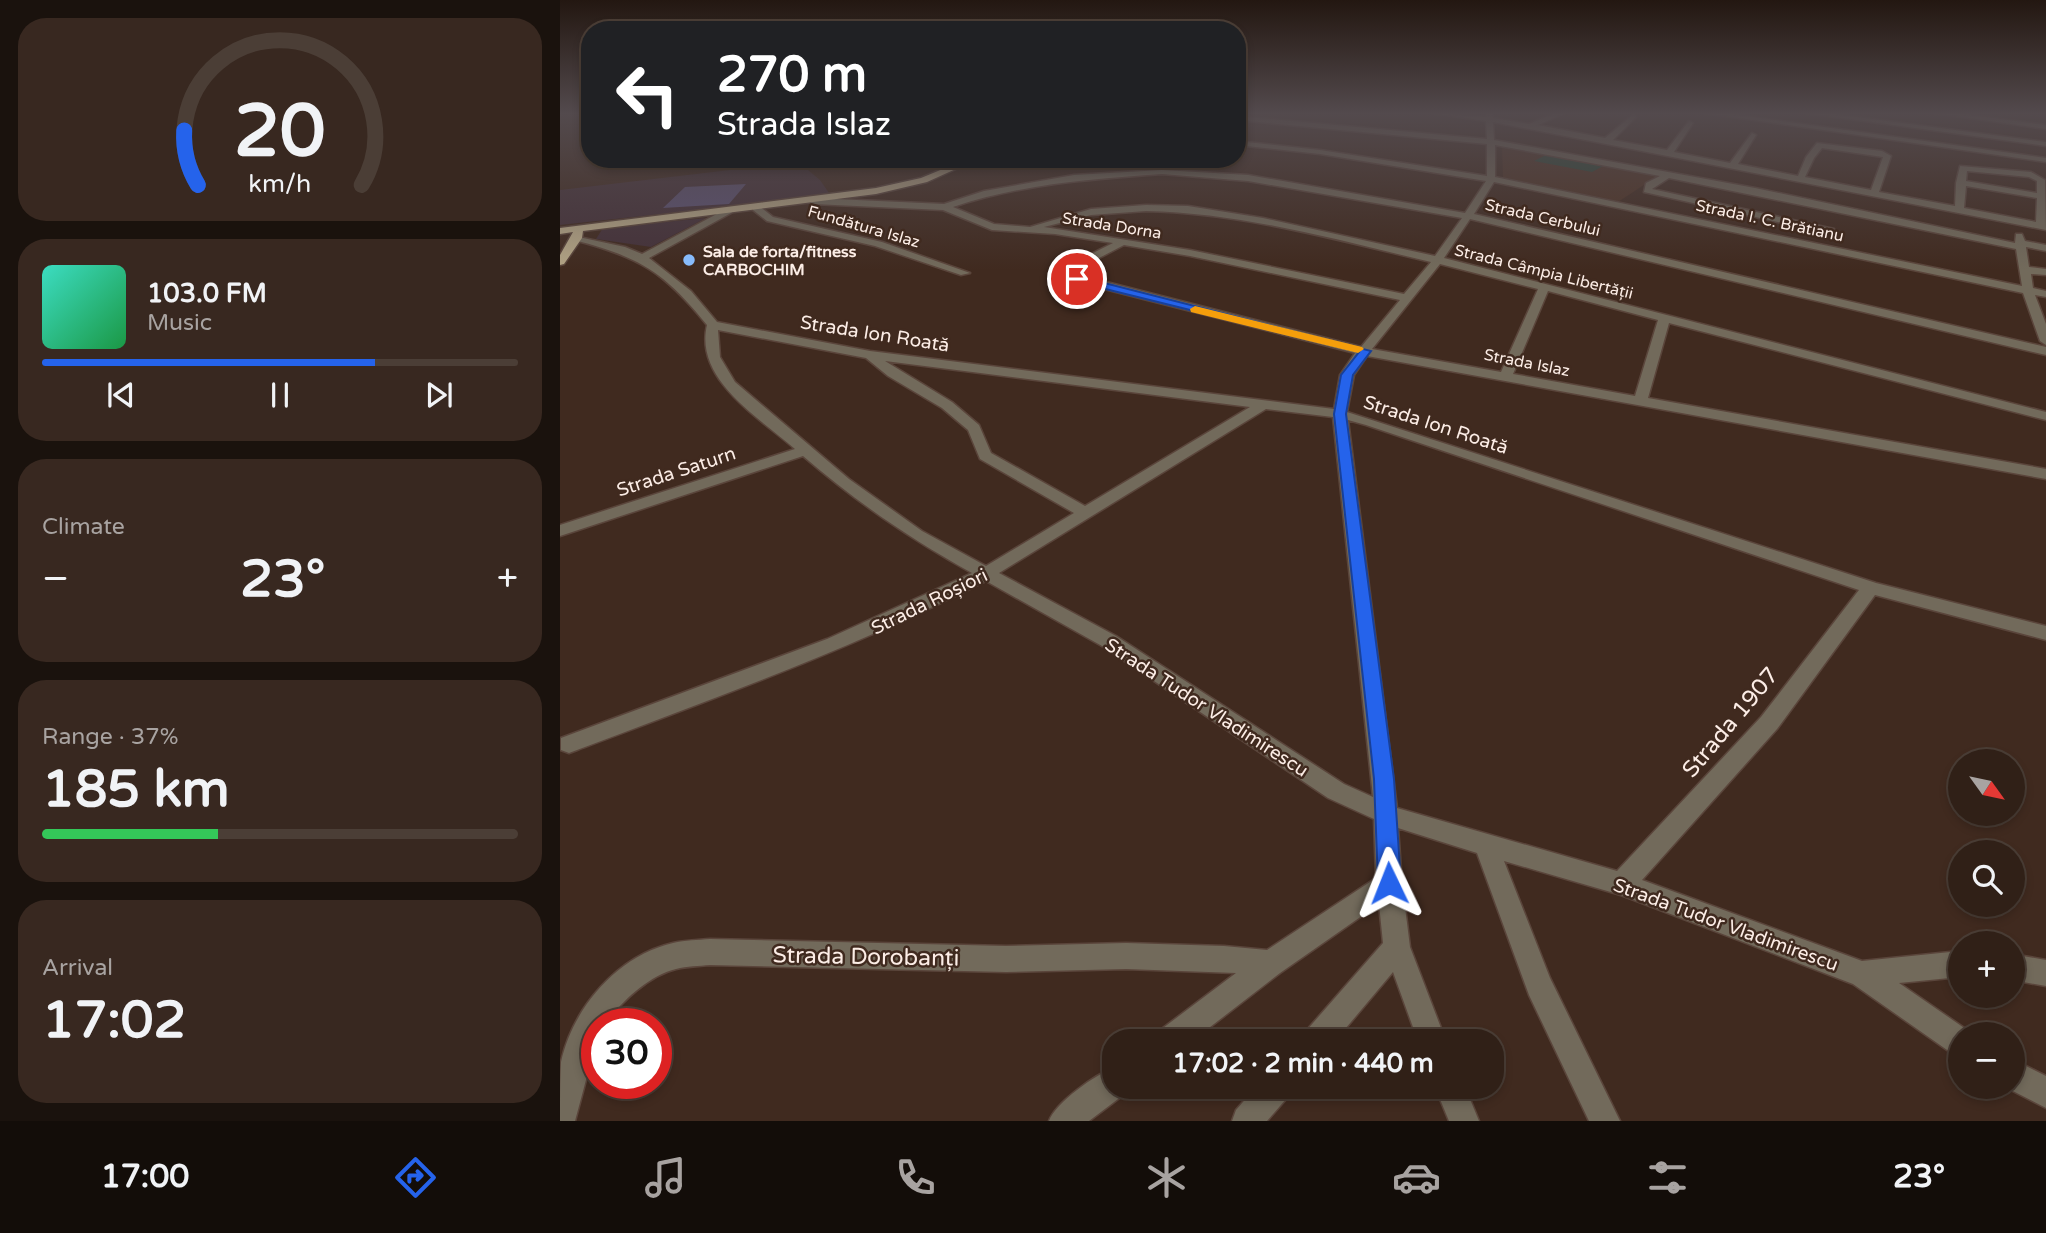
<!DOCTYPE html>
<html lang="en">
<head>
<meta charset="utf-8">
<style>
  :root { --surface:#302017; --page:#382820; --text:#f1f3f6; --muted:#a8a3a1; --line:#4b3e36; --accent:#2563eb }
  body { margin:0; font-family:"Varela Round",sans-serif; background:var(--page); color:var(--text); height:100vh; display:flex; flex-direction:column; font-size:26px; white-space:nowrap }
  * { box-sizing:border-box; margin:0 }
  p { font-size:23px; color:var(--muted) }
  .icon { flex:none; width:38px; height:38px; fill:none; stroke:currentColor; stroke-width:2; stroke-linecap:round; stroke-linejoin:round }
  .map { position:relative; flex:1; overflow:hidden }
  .panel { display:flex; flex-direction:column; gap:18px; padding:18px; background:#1a120d; width:560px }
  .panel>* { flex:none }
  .hud { position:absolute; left:21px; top:21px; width:665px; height:147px; border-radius:28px; box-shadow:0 4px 10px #0003,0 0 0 2px var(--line); background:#202124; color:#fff; overflow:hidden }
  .needle { width:46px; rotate:123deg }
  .controls { position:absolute; left:1388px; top:749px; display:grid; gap:14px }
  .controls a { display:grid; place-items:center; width:77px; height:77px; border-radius:50%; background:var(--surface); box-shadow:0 4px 10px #0003,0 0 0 2px var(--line); font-size:35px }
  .speed { position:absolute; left:21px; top:1008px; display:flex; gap:14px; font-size:35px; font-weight:700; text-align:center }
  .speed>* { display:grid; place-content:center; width:91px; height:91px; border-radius:50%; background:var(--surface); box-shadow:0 4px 10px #0003,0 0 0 2px var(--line); line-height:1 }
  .speed .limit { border:10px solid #d22; background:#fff; color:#111 }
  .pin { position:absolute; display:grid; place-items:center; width:60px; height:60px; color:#fff; margin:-30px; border:4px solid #fff; border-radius:50%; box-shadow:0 2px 7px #0007 }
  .me { position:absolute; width:77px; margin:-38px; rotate:358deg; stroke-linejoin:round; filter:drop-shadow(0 0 5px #0008) }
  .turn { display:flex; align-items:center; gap:24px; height:147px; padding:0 21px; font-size:32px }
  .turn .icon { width:91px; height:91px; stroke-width:2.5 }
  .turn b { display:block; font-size:49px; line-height:60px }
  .big { font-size:52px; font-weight:800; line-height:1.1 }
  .panel .widget { flex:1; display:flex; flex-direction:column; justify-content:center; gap:10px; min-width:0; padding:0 24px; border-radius:28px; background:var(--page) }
  .panel .dial { align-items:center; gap:0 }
  .dial svg { height:182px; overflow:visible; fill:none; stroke:var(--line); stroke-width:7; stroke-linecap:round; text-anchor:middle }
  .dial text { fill:var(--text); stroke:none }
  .song { display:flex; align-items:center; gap:21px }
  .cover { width:84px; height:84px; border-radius:10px; background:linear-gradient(135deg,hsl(170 70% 55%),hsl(140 70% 35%)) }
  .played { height:7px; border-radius:4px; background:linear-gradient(90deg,var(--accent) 70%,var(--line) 70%) }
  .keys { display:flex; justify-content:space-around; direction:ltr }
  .heat { display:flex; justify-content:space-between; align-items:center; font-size:38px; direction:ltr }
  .charge { height:10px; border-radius:5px; background:linear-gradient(90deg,#34c759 37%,var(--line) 0) }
  .trip { position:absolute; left:542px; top:1029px; width:402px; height:70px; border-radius:28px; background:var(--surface); box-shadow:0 4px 10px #0003,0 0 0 2px var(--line); font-weight:800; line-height:70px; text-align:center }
  .menu { display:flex; height:112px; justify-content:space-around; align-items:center; background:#130d09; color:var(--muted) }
  .menu .icon { width:49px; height:49px }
  .menu .selected { color:var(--accent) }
  .menu b { font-size:32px; color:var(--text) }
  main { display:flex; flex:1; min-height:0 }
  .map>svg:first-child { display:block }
  .built { fill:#4e3223 }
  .industrial { fill:#443139 }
  .green { fill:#284738 }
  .building { fill:#5b5173 }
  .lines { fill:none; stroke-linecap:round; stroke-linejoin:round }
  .minor-casing { stroke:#5a453b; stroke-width:3 }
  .major-casing { stroke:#5a453b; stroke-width:3 }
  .minor { fill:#726a5b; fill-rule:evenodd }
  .major { fill:#b3a485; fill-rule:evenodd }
  .route { fill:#2563eb; stroke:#184099; stroke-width:2 }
  .slow { fill:#f59e0b }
  .poi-dot { fill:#87bbfb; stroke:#402a1f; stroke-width:2.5 }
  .labels { text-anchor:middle; stroke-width:5; stroke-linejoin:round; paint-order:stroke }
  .far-street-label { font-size:16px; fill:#fcede6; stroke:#402a1f }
  .far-poi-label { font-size:16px; font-weight:bold; fill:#fcede6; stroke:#402a1f; text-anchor:start }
  .street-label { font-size:19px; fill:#fcede6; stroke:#402a1f }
  .near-street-label { font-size:23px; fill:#fcede6; stroke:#402a1f }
</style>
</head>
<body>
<main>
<section class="panel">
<div class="widget dial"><svg viewBox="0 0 100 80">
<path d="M14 69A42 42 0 1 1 86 69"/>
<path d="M14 69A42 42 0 0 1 8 45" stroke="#2563eb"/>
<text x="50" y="56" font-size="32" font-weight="700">20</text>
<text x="50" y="72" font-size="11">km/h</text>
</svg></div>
<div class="widget">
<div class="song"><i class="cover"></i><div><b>103.0 FM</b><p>Music</p></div></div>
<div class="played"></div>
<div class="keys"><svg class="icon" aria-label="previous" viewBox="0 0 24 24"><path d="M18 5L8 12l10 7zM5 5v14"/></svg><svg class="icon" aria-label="pause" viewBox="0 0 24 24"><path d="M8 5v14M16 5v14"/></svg><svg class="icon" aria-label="next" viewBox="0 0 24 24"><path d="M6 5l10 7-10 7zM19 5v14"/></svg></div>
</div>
<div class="widget"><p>Climate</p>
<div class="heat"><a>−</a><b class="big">23°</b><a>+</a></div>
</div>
<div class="widget"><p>Range · 37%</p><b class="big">185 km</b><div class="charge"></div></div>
<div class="widget"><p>Arrival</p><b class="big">17:02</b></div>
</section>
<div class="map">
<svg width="1486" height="1121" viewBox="0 0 1486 1121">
  <rect width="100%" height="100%" fill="#402a1f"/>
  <!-- built -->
  <path class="built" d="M 942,146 L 1099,175 L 1058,202 L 943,179 Z"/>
  <!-- industrial -->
  <g class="industrial">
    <path d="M 246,161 L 248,170 L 260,180 L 269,193 L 256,197 L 0,225 L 0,190 Z"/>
    <path d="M 146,218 L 91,247 L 36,239 L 43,228 Z"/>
  </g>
  <!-- green -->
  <path class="green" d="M 988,154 L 1045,165 L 1032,172 L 974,161 Z"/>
  <!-- building -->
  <path class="building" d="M 186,184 L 169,204 L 103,208 L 125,187 Z"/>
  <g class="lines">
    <defs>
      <g id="minor">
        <path d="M 873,113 L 926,117 L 926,113 L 932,113 L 933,118 L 969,124 L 995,113 L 1005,113 L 978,125 L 1045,138 L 1074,114 L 1076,117 L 1053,140 L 1107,150 L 1129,121 L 1133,123 L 1114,152 L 1170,163 L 1192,133 L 1196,135 L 1178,164 L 1238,176 L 1246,157 L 1257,143 L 1322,151 L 1331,156 L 1319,192 L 1395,206 L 1396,183 L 1400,166 L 1471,172 L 1485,180 L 1486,230 L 933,122 L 934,140 L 1195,188 L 1455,243 L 1456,234 L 1462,234 L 1465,241 L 1486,245 L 1486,251 L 1466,247 L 1469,267 L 1486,269 L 1486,275 L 1471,274 L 1473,288 L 1486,291 L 1486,297 L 1475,295 L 1486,324 L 1486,345 L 1480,341 L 1463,293 L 934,182 L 914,214 L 1486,347 L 1486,355 L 910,219 L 884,258 L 1486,412 L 1486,420 L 1109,323 L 1088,398 L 1486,469 L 1486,479 L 807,356 L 794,375 L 787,412 L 1316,583 L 1486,626 L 1486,640 L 1315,595 L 1217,729 L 1082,880 L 1302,961 L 1400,951 L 1400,977 L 1339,983 L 1410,1032 L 1411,1034 L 1400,1034 L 1400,1056 L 1390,1052 L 1293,984 L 1061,895 L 944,861 L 990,978 L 1060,1121 L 1029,1121 L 969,995 L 917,853 L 838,828 L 842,883 L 850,947 L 886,1041 L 858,1041 L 833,972 L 775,1041 L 742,1041 L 746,1031 L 823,943 L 819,904 L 720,973 L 632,1041 L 595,1041 L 599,1031 L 676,973 L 566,969 L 446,972 L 150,965 C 139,966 127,966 116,969 C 90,975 60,1002 46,1024 L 37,1024 L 37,1039 L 15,1121 L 0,1121 C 0,1102 0,1080 1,1062 C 13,1008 57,956 113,943 C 125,940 138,940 150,939 L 446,946 L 566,943 L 664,946 L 707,950 L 816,878 L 814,819 L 768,798 L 542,646 L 426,581 C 294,648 155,698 17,750 L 9,753 L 1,750 L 1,738 L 267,639 L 412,573 C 349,538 298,503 243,456 L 0,536 L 0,525 L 235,449 C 200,418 134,380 147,325 C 104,272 80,257 14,240 L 14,236 L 65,247 L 82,254 L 168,208 L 173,211 L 171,213 L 89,258 L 131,291 L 157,322 L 310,351 L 774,409 L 780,375 L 795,353 L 513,281 L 504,275 L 507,266 L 553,243 L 495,234 L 432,230 L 383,210 L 253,204 L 249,201 L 253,198 L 384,204 L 424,191 L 514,175 L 602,170 L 688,175 L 905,213 L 926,181 L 760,154 L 677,145 L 677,141 L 760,150 L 927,176 L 927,144 L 677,120 L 677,116 L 927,139 L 926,121 ZM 935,145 L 1100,176 L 1086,183 L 1084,192 L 1271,234 L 1274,233 L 1274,229 L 1092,189 L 1109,178 L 1456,249 L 1462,286 L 935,177 ZM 1262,148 L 1323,157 L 1311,190 L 1245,177 L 1254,158 ZM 1407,171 L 1469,177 L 1477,181 L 1477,193 L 1406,181 ZM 602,174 L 688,181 L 902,218 L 875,256 L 703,218 L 628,206 L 586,205 L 531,209 L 470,227 L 434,224 L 393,207 C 461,184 531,179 602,174 ZM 1406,186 L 1477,198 L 1476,222 L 1404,208 ZM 586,211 C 683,213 777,240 871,262 L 844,294 L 630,250 L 484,227 L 531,215 ZM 564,245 L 630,256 L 840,300 L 801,347 L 515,274 L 516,270 ZM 880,264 L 978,289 L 941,372 L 812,349 ZM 988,291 L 1098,320 L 1075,396 L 953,374 ZM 158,330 L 306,358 L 328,376 L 382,408 L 408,430 L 420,459 L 514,513 L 426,566 L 362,531 L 289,479 L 175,382 L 160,357 ZM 325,361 L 690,407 L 525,506 L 431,453 L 419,425 L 392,402 ZM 706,409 L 773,417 L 813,797 L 784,784 L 556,636 L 439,573 ZM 788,420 L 806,425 L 1299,590 L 1201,717 L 1057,871 L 837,808 Z"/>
        <path d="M 1145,113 L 1165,113 L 1486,158 L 1486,162 Z"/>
        <path d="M 1246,113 L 1267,113 L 1486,142 L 1486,146 Z"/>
        <path d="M 1375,113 L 1396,113 L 1486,125 L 1486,129 Z"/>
        <path d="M 193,206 L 199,206 L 213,217 L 322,242 L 410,273 L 401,275 L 315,246 L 207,221 L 193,210 Z"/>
        <path d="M 1452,954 L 1486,960 L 1486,986 L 1452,980 Z"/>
        <path d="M 1452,1059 L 1486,1076 L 1486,1108 L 1445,1087 L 1452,1087 Z"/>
        <path d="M 555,1067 L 555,1087 L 568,1087 L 566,1093 L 529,1121 L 489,1121 C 496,1102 535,1075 555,1067 Z"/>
        <path d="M 696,1087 L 731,1087 L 727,1098 L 707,1121 L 672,1121 L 676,1110 Z"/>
        <path d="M 875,1087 L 905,1087 L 919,1121 L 889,1121 Z"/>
      </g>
      <path id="major" d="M 407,159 L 418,159 L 367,182 L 316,194 L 23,231 L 22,238 L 4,264 L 0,265 L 0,255 L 13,232 L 0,234 L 0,228 L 316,188 L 361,178 Z"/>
    </defs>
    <!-- minor casing -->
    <use href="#minor" class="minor-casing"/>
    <!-- major casing -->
    <use href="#major" class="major-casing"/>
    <!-- minor -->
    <use href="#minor" class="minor"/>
    <!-- major -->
    <use href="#major" class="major"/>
  </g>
  <!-- sky -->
  <linearGradient id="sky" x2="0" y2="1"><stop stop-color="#231711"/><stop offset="0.42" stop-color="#534a4d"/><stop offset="1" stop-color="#534a4d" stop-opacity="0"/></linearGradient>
  <rect width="1486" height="270" fill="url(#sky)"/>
  <!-- route -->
  <path class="route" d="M 517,276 L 811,351 L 793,375 L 786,414 L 834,779 L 841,883 L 837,890 L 829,893 L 821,890 L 818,883 L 814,779 L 774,414 L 781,375 L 799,352 L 513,281 L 513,277 Z"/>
  <!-- slow -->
  <path class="slow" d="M 635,306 L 802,347 L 804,349 L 798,353 L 631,312 L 630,309 Z"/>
  <!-- markers -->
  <circle class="poi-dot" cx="129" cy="260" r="7"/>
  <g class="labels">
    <!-- far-street labels -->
    <g class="far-street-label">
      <text transform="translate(983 217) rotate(13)" y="6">Strada Cerbului</text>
      <text transform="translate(1210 220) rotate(12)" y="6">Strada I. C. Brătianu</text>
      <text transform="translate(552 225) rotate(9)" y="6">Strada Dorna</text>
      <text transform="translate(304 226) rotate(16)" y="6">Fundătura Islaz</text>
      <text transform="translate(984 271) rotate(14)" y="6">Strada Câmpia Libertății</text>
      <text transform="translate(967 362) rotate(11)" y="6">Strada Islaz</text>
    </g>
    <!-- far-poi labels -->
    <g class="far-poi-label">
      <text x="143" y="257">Sala de forta/fitness<tspan x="143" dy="18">CARBOCHIM</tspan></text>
    </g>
    <!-- street labels -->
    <g class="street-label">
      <text transform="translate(315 333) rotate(9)" y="7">Strada Ion Roată</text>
      <text transform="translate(876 424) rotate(18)" y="7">Strada Ion Roată</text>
      <text transform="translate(116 471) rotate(-18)" y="7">Strada Saturn</text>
      <text transform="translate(369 601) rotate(-26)" y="7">Strada Roșiori</text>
      <text transform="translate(647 707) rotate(33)" y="7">Strada Tudor Vladimirescu</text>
      <text transform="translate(1166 924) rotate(20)" y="7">Strada Tudor Vladimirescu</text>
    </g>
    <!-- near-street labels -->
    <g class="near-street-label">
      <text transform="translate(1170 722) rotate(-50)" y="8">Strada 1907</text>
      <text transform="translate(306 956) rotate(1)" y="8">Strada Dorobanți</text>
    </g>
  </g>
</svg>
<div class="controls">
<a><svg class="needle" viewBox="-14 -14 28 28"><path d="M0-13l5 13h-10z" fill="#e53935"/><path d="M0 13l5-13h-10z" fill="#a8a3a1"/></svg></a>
<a><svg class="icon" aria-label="search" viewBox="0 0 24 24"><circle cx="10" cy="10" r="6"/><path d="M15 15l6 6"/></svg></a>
<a>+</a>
<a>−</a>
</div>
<div class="speed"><div class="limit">30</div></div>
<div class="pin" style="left:517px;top:279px;background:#d93025"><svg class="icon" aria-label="arrive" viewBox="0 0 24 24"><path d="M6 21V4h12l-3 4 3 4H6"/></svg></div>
<svg class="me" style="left:829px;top:883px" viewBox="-20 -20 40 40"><path d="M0-17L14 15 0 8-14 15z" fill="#2563eb" stroke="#fff" stroke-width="4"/></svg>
<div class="trip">17:02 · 2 min · 440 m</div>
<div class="hud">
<div class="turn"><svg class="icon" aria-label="left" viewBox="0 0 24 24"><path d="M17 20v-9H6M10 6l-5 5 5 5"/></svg><div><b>270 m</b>Strada Islaz</div></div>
</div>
</div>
</main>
<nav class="menu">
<b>17:00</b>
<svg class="icon selected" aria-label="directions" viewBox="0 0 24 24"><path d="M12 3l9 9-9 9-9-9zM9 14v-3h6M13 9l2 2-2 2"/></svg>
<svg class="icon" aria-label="music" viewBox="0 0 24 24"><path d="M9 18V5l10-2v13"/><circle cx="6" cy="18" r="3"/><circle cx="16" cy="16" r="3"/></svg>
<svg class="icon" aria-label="phone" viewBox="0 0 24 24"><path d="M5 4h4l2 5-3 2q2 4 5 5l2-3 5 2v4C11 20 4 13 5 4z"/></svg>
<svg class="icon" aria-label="climate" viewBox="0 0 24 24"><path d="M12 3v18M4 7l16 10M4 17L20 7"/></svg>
<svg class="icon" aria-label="car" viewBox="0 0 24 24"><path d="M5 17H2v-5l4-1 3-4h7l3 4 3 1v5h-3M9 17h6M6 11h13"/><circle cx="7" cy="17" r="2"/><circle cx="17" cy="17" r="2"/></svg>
<svg class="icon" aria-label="filters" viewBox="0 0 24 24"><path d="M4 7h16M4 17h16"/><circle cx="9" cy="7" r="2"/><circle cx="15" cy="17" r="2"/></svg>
<b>23°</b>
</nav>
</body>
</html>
